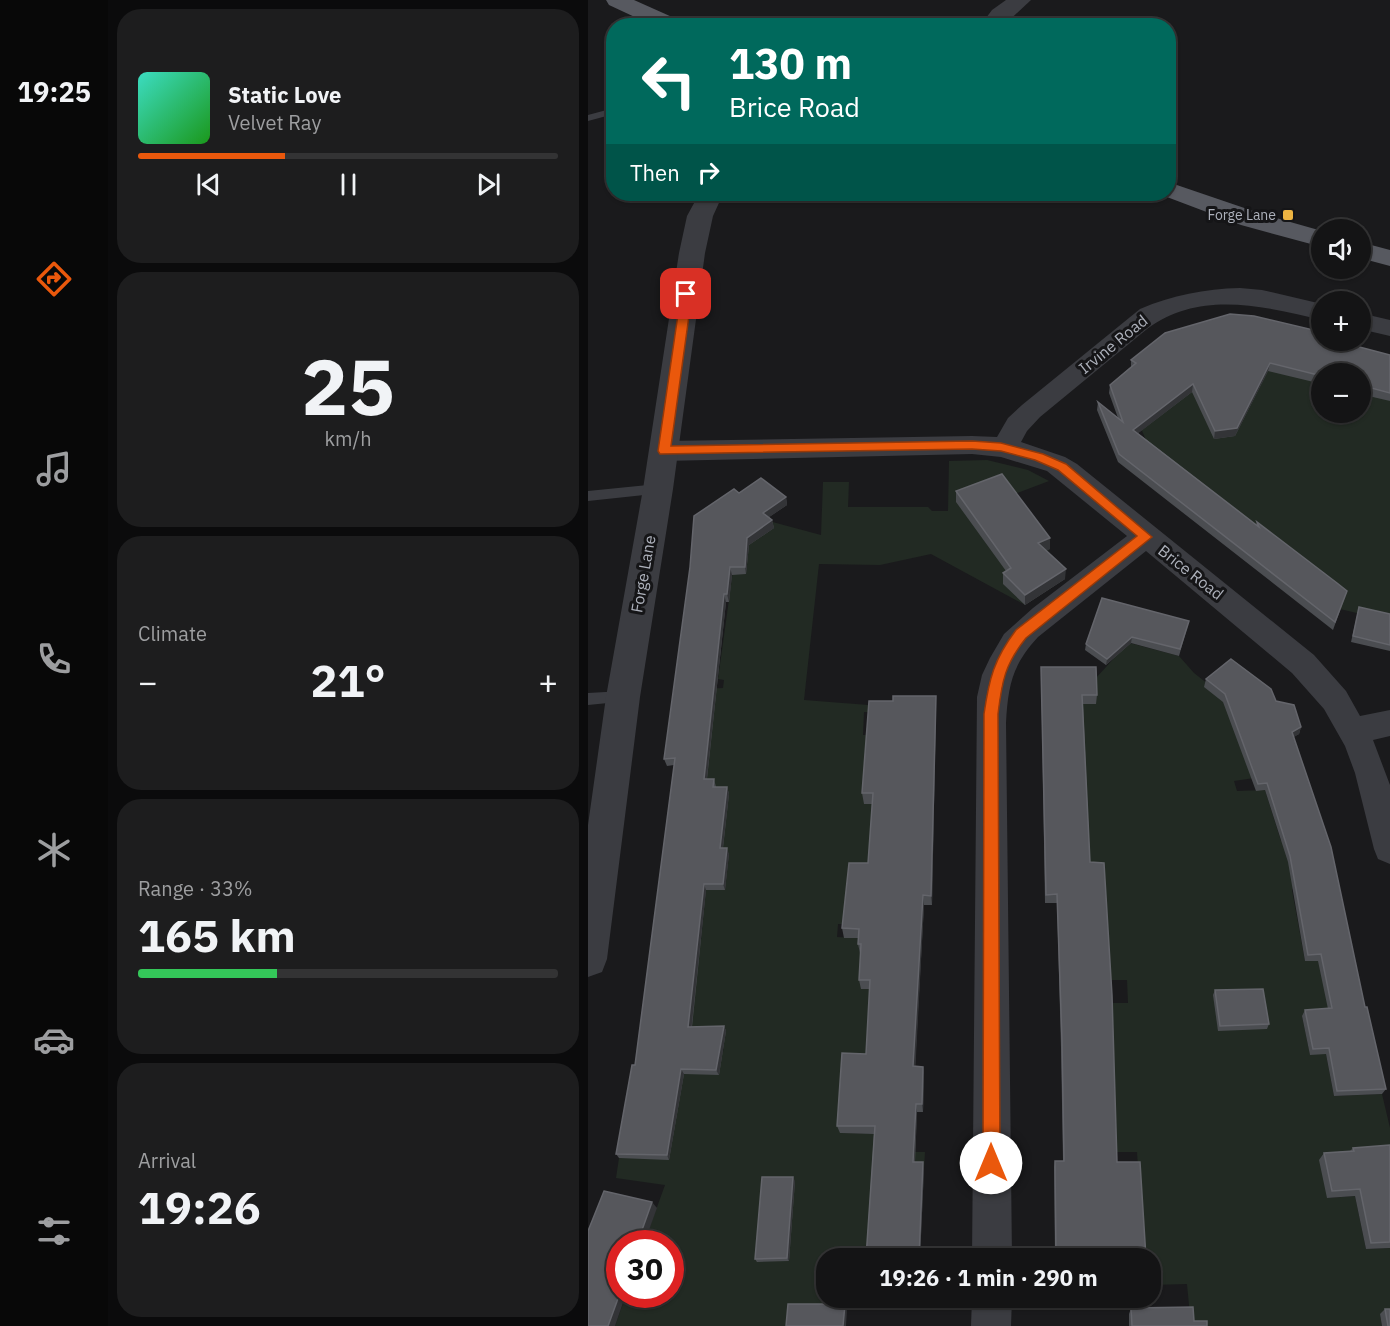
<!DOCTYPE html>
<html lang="en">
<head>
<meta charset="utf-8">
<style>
  :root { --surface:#141415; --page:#1d1d1e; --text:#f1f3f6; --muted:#9d9ea0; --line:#333334; --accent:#ea580c }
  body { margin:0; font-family:"IBM Plex Sans",sans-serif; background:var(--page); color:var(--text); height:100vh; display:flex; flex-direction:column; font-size:22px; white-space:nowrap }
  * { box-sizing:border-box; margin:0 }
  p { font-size:20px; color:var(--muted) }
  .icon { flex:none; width:33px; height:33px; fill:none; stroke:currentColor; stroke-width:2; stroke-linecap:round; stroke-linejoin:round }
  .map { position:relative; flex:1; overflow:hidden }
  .panel { display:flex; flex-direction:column; gap:9px; padding:9px; background:#0b0b0c; width:480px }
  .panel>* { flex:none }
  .guide { position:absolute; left:18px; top:18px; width:570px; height:183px; border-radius:24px; box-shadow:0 2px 4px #0004,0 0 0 2px var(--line); background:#00695c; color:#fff; overflow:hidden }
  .fabs { position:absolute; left:723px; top:219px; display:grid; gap:12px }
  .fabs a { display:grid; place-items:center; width:60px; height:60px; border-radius:50%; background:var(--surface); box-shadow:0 2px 4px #0004,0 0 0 2px var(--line); font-size:30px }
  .speed { position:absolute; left:18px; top:1230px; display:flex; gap:12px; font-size:30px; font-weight:700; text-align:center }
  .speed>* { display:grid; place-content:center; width:78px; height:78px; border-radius:50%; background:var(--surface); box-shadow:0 2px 4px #0004,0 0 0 2px var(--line); line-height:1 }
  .speed .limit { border:9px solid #d22; background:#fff; color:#111 }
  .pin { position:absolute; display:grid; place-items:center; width:51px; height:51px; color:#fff; margin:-26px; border-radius:12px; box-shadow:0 3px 9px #0006 }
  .me { position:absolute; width:66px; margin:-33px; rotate:0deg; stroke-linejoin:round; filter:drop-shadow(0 0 4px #0008) }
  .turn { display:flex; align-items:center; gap:21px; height:126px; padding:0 24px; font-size:27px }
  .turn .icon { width:78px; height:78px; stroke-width:2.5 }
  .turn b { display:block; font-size:42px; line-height:51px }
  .then { display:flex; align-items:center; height:57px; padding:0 24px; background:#0003; gap:12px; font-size:22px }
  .big { font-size:45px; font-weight:700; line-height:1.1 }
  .panel .widget { flex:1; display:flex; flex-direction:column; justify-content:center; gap:9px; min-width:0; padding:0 21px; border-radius:24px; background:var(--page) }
  .panel .dial { align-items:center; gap:0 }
  .dial b { font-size:78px; line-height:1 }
  .song { display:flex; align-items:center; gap:18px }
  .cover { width:72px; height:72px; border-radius:9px; background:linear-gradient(135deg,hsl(170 70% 55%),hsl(120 70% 35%)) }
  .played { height:6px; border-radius:3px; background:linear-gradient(90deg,var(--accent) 35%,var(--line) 35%) }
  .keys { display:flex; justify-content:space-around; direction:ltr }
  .heat { display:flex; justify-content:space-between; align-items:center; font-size:33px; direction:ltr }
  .charge { height:9px; border-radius:4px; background:linear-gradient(90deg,#34c759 33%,var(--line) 0) }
  .trip { position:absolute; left:228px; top:1248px; width:345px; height:60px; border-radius:24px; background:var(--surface); box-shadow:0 2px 4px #0004,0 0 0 2px var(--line); font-weight:700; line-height:60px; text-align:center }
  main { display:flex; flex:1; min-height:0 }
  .menu { display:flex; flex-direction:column; width:108px; justify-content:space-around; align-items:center; background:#080808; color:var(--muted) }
  .menu .icon { width:42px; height:42px }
  .menu .on { color:var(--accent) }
  .menu b { font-size:27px; color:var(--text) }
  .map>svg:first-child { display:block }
  .green { fill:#222a23 }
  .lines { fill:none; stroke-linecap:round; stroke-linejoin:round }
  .service { fill:#3b3c41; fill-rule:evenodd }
  .minor { fill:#3b3c41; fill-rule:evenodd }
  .tertiary { fill:#3b3c41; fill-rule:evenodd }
  .primary { fill:#575960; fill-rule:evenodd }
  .wall { fill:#4b4d51 }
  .shaded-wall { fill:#333437 }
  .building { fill:#56575c; stroke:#64656b; stroke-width:1.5 }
  .route { fill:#ea580c; stroke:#983908; stroke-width:1.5 }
  .poi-dot { fill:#edb442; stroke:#151517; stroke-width:2 }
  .labels { text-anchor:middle; stroke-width:6; stroke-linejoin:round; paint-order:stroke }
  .far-poi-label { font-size:14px; fill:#adb1bb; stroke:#151517; text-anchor:end }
  .street-label { font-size:16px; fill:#adb1bb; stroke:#151517 }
</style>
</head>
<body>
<main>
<nav class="menu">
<b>19:25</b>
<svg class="icon on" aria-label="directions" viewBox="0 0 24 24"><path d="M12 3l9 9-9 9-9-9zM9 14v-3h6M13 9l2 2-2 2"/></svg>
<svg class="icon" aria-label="music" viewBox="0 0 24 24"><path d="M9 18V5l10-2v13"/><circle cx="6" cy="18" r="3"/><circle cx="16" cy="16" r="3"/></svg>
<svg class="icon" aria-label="phone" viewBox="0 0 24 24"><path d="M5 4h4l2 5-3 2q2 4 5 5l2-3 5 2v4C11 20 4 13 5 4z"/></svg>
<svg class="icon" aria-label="climate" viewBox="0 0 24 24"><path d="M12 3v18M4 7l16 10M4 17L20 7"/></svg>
<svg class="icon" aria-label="car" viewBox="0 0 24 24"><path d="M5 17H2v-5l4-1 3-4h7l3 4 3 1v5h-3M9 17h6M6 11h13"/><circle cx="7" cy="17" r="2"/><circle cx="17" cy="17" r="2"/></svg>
<svg class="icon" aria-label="filters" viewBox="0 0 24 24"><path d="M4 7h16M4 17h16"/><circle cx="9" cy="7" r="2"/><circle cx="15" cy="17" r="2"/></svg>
</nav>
<section class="panel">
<div class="widget">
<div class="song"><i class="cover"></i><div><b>Static Love</b><p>Velvet Ray</p></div></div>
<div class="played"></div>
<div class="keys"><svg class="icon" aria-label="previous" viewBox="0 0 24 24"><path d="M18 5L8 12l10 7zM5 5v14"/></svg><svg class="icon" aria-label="pause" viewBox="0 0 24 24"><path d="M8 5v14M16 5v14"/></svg><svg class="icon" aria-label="next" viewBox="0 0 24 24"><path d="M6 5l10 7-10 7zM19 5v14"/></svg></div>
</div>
<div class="widget dial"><b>25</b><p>km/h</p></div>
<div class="widget"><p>Climate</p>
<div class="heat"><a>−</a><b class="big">21°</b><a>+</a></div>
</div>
<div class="widget"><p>Range · 33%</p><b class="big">165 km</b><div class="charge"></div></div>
<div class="widget"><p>Arrival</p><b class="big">19:26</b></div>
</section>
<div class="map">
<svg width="802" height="1326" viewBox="0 0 802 1326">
  <rect width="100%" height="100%" fill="#1a1a1c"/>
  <!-- green -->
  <g class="green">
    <path d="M 593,365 L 734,374 L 734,412 L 772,412 L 773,395 L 778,395 L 782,381 L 802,386 L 802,621 L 752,609 L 570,468 L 549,419 Z"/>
    <path d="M 399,460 L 440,470 L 461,481 L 427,494 L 415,567 L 462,549 L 453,557 L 437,605 L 343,554 L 292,565 L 231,564 L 216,700 L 306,707 L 306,712 L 276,712 L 275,735 L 306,735 L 304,804 L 279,925 L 250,924 L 249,937 L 273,938 L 286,953 L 284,989 L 320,1012 L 252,1133 L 328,1134 L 327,1152 L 337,1152 L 336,1169 L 286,1169 L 280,1258 L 238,1258 L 238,1298 L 259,1298 L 259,1310 L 202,1326 L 27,1326 L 38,1295 L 82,1294 L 82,1244 L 56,1243 L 77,1185 L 28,1178 L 31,1158 L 95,1071 L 135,1053 L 137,1031 L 103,1032 L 69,940 L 113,940 L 118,890 L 137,889 L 141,855 L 121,855 L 128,786 L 97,786 L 88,690 L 135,688 L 136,680 L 130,679 L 146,563 L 177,520 L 233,535 L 235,482 L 261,482 L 260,507 L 340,507 L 344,511 L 360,511 L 361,461 Z"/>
    <path d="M 504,633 L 591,656 L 606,673 L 620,684 L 657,679 L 673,777 L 646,781 L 649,791 L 677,790 L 693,841 L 734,836 L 704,890 L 717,961 L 763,960 L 776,1013 L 714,1016 L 722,1054 L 738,1054 L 746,1096 L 794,1094 L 802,1128 L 802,1152 L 739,1198 L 767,1196 L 778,1249 L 802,1248 L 802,1313 L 792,1314 L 794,1326 L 603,1326 L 599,1284 L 563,1285 L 562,1258 L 556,1258 L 549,1152 L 529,1152 L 522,1003 L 540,1003 L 539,980 L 522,980 L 501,871 L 493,704 L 507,679 L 529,655 Z"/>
  </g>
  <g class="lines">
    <!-- service -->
    <g class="service">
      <path d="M 26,108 L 26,114 L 0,121 L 0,115 Z"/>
      <path d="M 70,484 L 75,485 L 77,489 L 75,493 L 0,501 L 0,491 Z"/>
      <path d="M 35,691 L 40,693 L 43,697 L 40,701 L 0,705 L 0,693 Z"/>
    </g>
    <!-- minor -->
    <g class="minor">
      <path d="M 652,288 L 674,290 L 734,304 L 734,320 C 675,306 611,290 559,329 L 452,417 L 439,431 L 433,442 L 477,457 L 489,464 L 726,655 L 758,691 L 772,716 L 802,710 L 802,736 L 785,740 L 802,785 L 802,864 L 790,859 L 786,849 L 767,773 L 757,746 L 736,709 L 704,673 L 558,551 L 450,637 C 424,665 420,686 418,723 L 424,1258 L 384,1258 L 389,697 L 394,675 L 402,658 L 416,634 L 445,608 L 539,536 L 459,471 L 413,457 L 384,454 L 76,461 L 67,458 L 63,451 L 67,444 L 76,441 L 384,436 L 409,437 L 420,418 L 434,405 L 552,309 C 585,295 616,289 652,288 Z"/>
      <path d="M 772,313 L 802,320 L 802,336 L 772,329 Z"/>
      <path d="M 384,1298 L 424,1298 L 423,1326 L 383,1326 Z"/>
    </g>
    <!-- tertiary -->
    <g class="tertiary">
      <path d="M 418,0 L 443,0 L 415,26 L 392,26 L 404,10 Z"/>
      <path d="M 111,194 L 135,194 L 125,216 L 117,253 L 85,489 L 52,697 L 19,959 L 14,972 L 0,977 L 0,825 L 18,697 L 55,489 L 91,253 L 99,216 Z"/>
    </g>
    <!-- primary -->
    <g class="primary">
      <path d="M 18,0 L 46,0 L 93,21 L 96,26 L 66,26 L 21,5 Z"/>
      <path d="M 580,182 L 671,213 L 734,231 L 734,247 L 653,225 L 571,194 L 580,194 Z"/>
      <path d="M 772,242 L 802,250 L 802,266 L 772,258 Z"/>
    </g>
  </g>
  <!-- wall -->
  <g class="wall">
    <path d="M 746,340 L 746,341 L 802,355 L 802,401 L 772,394 L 772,374 L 734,374 L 734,384 L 680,371 L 647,436 L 626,439 L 604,392 L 550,433 L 668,525 L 669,522 L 759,591 L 745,630 L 530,462 L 509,410 L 510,402 L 530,418 L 521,393 L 522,385 L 543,367 L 543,360 Z"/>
    <path d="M 368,491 L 462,549 L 458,550 L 477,579 L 437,605 L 415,584 L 415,573 L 418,571 L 368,502 Z"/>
    <path d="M 151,493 L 198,497 L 199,505 L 181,517 L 184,520 L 186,528 L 161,545 L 158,574 L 144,575 L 141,602 L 138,602 L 119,779 L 126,779 L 128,787 L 139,787 L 141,794 L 135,848 L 141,854 L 137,890 L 118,890 L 104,1027 L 136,1026 L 138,1031 L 131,1075 L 96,1074 L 81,1160 L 31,1158 L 28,1154 L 47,1065 L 86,765 L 79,766 L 76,759 Z"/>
    <path d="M 771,607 L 802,614 L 802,651 L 763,642 Z"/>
    <path d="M 601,621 L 591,656 L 543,643 L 518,665 L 497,650 L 498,644 Z"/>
    <path d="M 453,667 L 509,695 L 508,704 L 495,704 L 502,862 L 529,1162 L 558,1258 L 467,1258 L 466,1167 L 467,1161 L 475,1161 L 473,1048 L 469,903 L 457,903 Z"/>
    <path d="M 618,679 L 688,701 L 713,727 L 711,734 L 705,737 L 777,1007 L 798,1089 L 794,1094 L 746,1096 L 738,1054 L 722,1055 L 714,1016 L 717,1010 L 740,1009 L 730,961 L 717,961 L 700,862 L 677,790 L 668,791 L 635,702 L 616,687 Z"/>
    <path d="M 348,696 L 348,707 L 344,905 L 336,905 L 327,1066 L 335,1067 L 336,1075 L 335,1112 L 329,1112 L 327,1162 L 336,1169 L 332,1258 L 278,1258 L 286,1134 L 252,1133 L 249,1126 L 278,1054 L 282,989 L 273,989 L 271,980 L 273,953 L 272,953 L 270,944 L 270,938 L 256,938 L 254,928 L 280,863 L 284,804 L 276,804 L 274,793 L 305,701 Z"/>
    <path d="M 627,990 L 681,1024 L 679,1029 L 630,1031 L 625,995 Z"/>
    <path d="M 802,1145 L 802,1248 L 778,1249 L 767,1196 L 739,1198 L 731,1160 L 736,1153 L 762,1151 L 765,1148 Z"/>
    <path d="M 207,1181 L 201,1261 L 169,1262 L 167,1259 Z"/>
    <path d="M 543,1308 L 606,1321 L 619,1326 L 541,1326 L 541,1314 Z"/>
    <path d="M 797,1309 L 802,1326 L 794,1326 L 792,1314 Z"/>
  </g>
  <!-- shaded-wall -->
  <g class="shaded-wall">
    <path d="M 682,363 L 680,371 L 647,436 L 626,439 L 627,431 Z"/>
    <path d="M 605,384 L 604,392 L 544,438 L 545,430 Z"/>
    <path d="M 198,497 L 199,505 L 177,520 L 175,513 Z"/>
    <path d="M 184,520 L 186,528 L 161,545 L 158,574 L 157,567 L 159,538 Z"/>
    <path d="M 462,538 L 462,549 L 450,554 L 450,543 Z"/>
    <path d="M 142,567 L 144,575 L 141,602 L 139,594 Z"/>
    <path d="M 478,569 L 477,579 L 437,605 L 437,595 Z"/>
    <path d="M 136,594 L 138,602 L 118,786 L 116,779 Z"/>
    <path d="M 544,637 L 543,643 L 518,665 L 519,659 Z"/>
    <path d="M 348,696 L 348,707 L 344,905 L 343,896 Z"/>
    <path d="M 713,727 L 711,734 L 701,740 L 704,732 Z"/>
    <path d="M 139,787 L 141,794 L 134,855 L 132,848 Z"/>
    <path d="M 139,848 L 141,854 L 137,890 L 135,884 Z"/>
    <path d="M 116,884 L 118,890 L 103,1032 L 100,1027 Z"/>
    <path d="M 335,895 L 336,905 L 327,1075 L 325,1066 Z"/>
    <path d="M 136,1026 L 138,1031 L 131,1075 L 128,1070 Z"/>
    <path d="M 335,1067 L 336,1075 L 335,1112 L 334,1104 Z"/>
    <path d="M 93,1069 L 96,1074 L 81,1160 L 79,1155 Z"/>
    <path d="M 328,1104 L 329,1112 L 326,1169 L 325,1162 Z"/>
    <path d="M 335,1162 L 336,1169 L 332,1258 L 331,1258 Z"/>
    <path d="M 205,1177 L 207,1181 L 201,1261 L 199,1258 Z"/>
    <path d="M 64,1202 L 69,1208 L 56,1244 L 49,1244 Z"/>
    <path d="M 32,1294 L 38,1294 L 27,1326 L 20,1326 Z"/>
    <path d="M 257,1304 L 259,1310 L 258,1326 L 255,1326 Z"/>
  </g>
  <!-- building -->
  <g class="building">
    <path d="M 642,314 L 666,316 L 734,332 L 734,340 L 745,340 L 802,355 L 802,393 L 772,385 L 772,374 L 734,374 L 734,376 L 682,363 L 649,428 L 627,431 L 605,384 L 545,430 L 671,527 L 669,522 L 749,583 L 759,591 L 747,622 L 531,454 L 510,402 L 535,422 L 522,385 L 548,363 L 543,360 L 577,333 Z"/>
    <path d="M 414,474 L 462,538 L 450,543 L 478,569 L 437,595 L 415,573 L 423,568 L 368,491 Z"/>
    <path d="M 173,478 L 198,497 L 175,513 L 184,520 L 159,538 L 157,567 L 142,567 L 139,594 L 136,594 L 116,779 L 126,779 L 125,787 L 139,787 L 132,848 L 139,848 L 135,884 L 116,884 L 100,1027 L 136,1026 L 128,1070 L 93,1069 L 79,1155 L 28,1154 L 44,1065 L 47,1065 L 87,758 L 76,759 L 102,567 L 106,516 L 146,489 L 151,493 Z"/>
    <path d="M 514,598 L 601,621 L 592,649 L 544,637 L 519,659 L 498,644 Z"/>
    <path d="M 771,607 L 802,614 L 802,645 L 765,636 Z"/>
    <path d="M 643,659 L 683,689 L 688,701 L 706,705 L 713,727 L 704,732 L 743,847 L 777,1007 L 779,1007 L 798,1089 L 749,1091 L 741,1048 L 725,1049 L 717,1010 L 744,1008 L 733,954 L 720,955 L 702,856 L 679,783 L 670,784 L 637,694 L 618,679 Z"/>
    <path d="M 453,667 L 508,667 L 509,695 L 494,695 L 502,862 L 516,863 L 524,995 L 529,1162 L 552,1162 L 558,1258 L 468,1258 L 467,1161 L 476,1161 L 474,1041 L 469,894 L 458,895 Z"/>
    <path d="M 305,696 L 348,696 L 343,896 L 335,895 L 325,1066 L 335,1067 L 334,1104 L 328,1104 L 325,1162 L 335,1162 L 331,1258 L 278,1258 L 287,1126 L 249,1126 L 254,1053 L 278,1054 L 282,980 L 271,980 L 273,944 L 270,944 L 271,929 L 254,928 L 261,863 L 280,863 L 285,793 L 274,793 L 281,701 L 305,701 Z"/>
    <path d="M 675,989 L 681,1024 L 632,1026 L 627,990 Z"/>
    <path d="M 802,1145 L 802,1242 L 783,1243 L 772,1189 L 744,1191 L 736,1153 L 766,1151 L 765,1148 Z"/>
    <path d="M 174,1177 L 205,1177 L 199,1258 L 167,1259 Z"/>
    <path d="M 16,1191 L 64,1202 L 49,1244 L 32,1244 L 32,1293 L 20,1326 L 0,1326 L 0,1231 Z"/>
    <path d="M 200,1304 L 257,1304 L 255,1326 L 198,1326 Z"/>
    <path d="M 605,1307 L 606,1321 L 619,1321 L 619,1326 L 544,1326 L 543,1308 Z"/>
    <path d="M 797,1309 L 802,1309 L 802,1326 L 800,1326 Z"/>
  </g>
  <!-- route -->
  <path class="route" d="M 98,291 L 104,294 L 83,446 L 384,441 L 413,443 L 455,454 L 478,464 L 564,537 L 438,638 C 417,664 414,681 410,714 L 412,1163 L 409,1169 L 403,1172 L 397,1169 L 395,1163 L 396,714 C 401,679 406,659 428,630 L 549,536 L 470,470 L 447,460 L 413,451 L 384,449 L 72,454 L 70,451 L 93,294 Z"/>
  <!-- markers -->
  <rect class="poi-dot" x="694" y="209" width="12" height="12" rx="3"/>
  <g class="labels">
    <!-- far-poi labels -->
    <g class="far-poi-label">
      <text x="688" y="220">Forge Lane</text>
    </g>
    <!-- street labels -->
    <g class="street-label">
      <text transform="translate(525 344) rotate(-39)" y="6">Irvine Road</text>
      <text transform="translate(603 572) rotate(38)" y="6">Brice Road</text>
      <text transform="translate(55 574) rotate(-80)" y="6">Forge Lane</text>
    </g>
  </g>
</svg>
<div class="fabs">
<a><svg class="icon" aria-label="sound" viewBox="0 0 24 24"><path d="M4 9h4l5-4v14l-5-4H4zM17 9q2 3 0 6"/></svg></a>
<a>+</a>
<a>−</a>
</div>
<div class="speed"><div class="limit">30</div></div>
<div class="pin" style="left:98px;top:294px;background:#d93025"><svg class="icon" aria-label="arrive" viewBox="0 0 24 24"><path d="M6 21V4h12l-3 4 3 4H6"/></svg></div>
<svg class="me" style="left:403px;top:1163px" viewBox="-20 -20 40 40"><circle r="19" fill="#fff"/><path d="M0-13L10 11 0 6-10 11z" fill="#ea580c"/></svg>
<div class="trip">19:26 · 1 min · 290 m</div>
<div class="guide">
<div class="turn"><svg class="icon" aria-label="left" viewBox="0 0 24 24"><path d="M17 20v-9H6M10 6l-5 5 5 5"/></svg><div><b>130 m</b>Brice Road</div></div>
<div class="then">Then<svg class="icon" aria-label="right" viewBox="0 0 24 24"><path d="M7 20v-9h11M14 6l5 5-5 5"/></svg></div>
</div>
</div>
</main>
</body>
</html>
